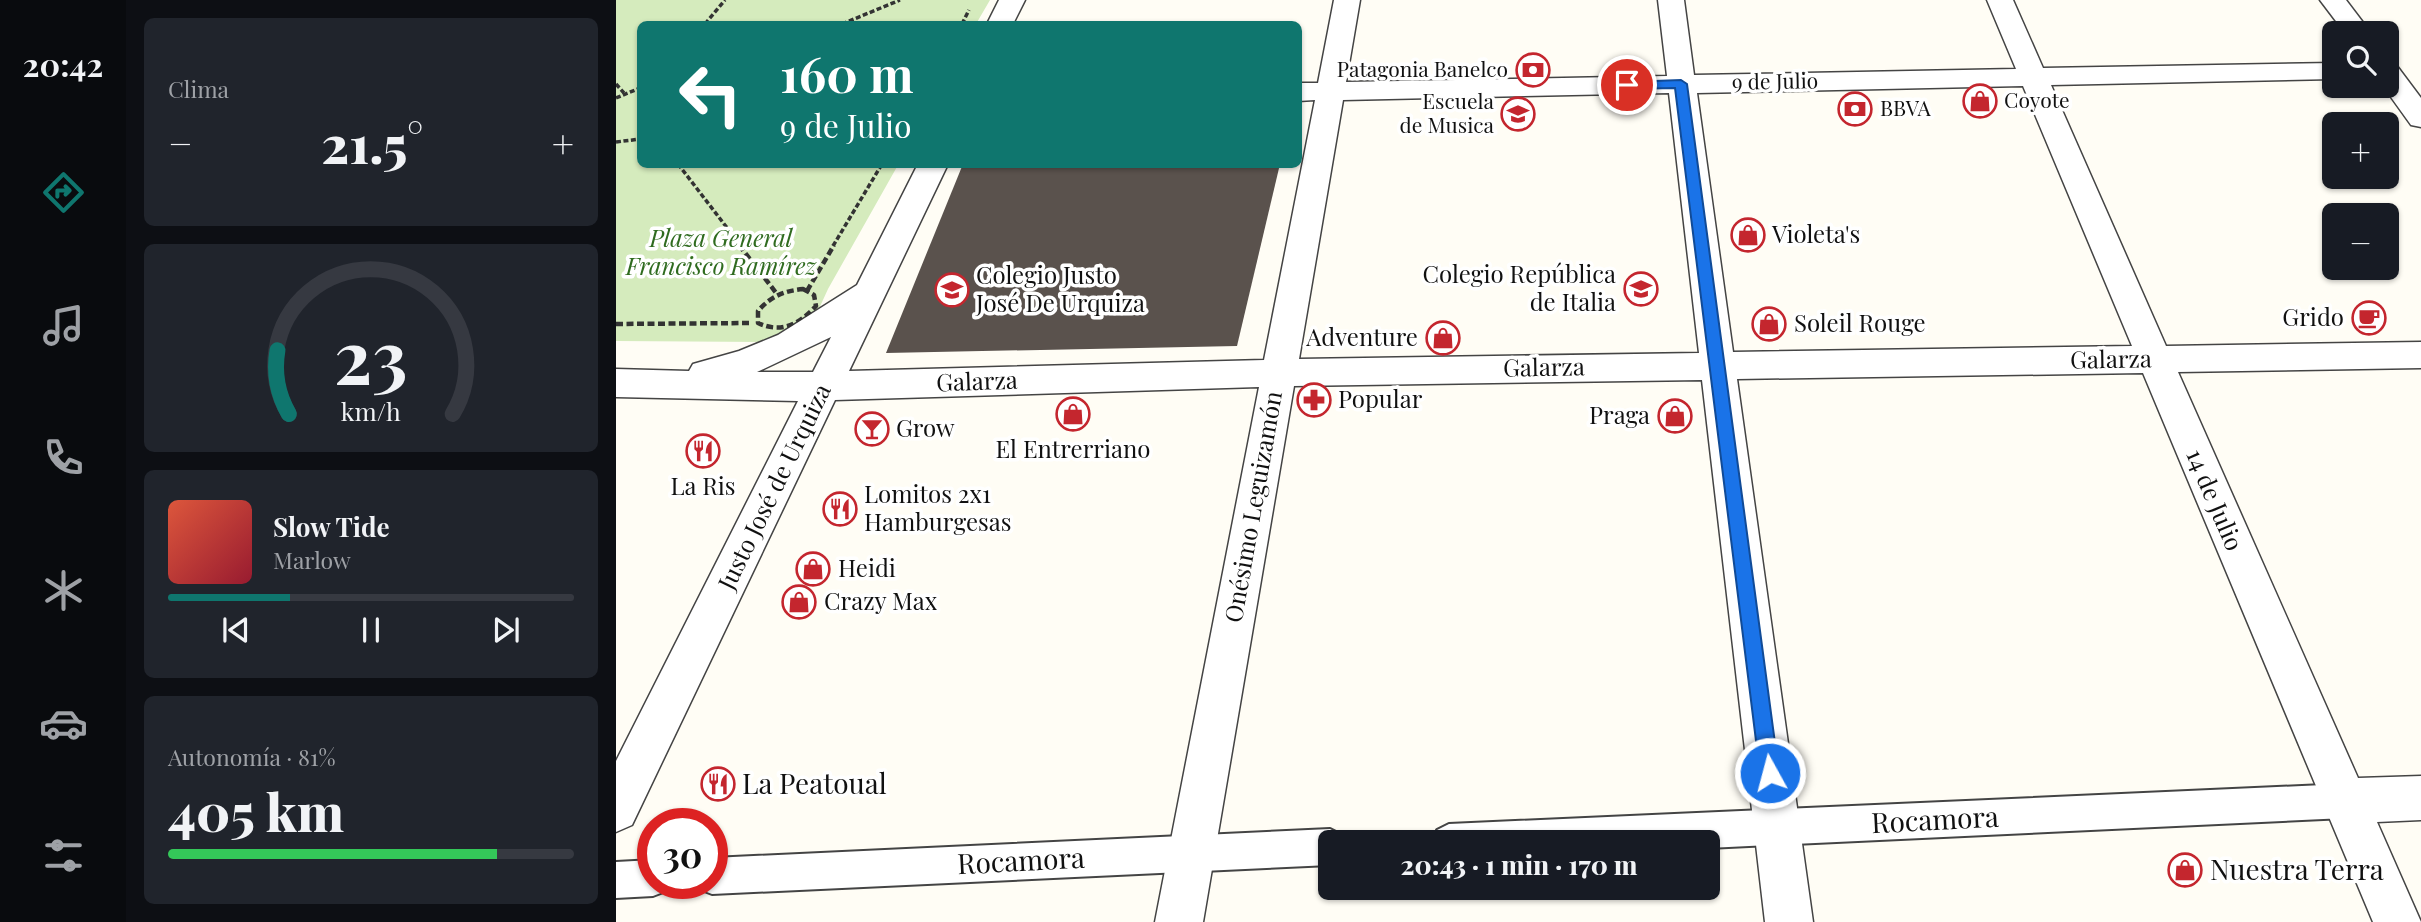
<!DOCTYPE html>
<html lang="es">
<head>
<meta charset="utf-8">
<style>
  :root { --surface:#171b24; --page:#20242c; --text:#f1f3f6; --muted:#9ea1a6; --line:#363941; --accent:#0f766e }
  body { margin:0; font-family:"Playfair Display",serif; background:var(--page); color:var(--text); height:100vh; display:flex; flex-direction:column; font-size:26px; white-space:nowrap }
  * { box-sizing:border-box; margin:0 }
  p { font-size:23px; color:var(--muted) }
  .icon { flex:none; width:38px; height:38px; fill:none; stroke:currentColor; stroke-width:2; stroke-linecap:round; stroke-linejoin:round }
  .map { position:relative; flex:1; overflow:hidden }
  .drawer { display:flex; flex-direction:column; gap:18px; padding:18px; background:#0d0f14; width:490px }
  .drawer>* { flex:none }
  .hud { position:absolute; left:21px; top:21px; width:665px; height:147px; border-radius:10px; box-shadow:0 2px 5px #0004; background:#0f766e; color:#fff; overflow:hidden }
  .buttons { position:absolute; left:1706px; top:21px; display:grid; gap:14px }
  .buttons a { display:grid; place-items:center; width:77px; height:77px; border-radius:10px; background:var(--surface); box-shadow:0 2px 5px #0004; font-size:35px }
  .speed { position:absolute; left:21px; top:808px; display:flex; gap:14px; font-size:35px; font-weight:700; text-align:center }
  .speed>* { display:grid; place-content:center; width:91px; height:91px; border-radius:50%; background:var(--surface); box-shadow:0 2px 5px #0004; line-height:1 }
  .speed .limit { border:10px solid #d22; background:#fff; color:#111 }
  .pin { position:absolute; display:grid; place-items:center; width:60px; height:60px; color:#fff; margin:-30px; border:4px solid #fff; border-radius:50%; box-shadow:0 2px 7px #0007 }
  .me { position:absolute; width:77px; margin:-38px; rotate:353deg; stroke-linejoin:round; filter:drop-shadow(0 0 5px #0008) }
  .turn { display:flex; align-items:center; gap:24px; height:147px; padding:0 28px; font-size:32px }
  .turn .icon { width:91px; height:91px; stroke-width:2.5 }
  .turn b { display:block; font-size:49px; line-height:60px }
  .big { font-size:52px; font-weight:800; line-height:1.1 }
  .drawer .card { flex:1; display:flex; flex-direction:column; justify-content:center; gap:10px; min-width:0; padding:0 24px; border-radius:10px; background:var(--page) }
  .drawer .dial { align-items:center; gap:0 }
  .dial svg { height:182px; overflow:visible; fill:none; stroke:var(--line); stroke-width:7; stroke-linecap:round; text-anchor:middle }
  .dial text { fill:var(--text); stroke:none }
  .song { display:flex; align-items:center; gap:21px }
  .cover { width:84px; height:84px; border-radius:10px; background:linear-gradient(135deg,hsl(10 70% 55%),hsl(350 70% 35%)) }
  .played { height:7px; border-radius:4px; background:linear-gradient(90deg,var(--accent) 30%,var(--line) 30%) }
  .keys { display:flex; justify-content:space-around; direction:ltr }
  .heat { display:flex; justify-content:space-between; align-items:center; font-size:38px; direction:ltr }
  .charge { height:10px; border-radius:5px; background:linear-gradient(90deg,#34c759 81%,var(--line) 0) }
  .trip { position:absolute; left:702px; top:830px; width:402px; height:70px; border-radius:10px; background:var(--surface); box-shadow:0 2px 5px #0004; font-weight:800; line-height:70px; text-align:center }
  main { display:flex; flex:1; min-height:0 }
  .dock { display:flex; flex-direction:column; width:126px; justify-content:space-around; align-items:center; background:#090b0e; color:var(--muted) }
  .dock .icon { width:49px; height:49px }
  .dock .selected { color:var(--accent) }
  .dock b { font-size:32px; color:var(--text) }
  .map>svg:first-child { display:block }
  .green { fill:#d5ebbd }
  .building { fill:#5a524d }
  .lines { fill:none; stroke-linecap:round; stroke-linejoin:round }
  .pedestrian-casing { stroke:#444; stroke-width:4 }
  .minor-casing { stroke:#444; stroke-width:3 }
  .path-far1 { stroke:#333; stroke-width:3.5; stroke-dasharray:5 2.5; stroke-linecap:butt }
  .path { stroke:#333; stroke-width:4.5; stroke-dasharray:7 3.5; stroke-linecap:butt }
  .pedestrian { fill:#fff; fill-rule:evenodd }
  .minor { fill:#fff; fill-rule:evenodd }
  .route { fill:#1a73e8; stroke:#114b97; stroke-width:2 }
  .labels { text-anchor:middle; stroke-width:7; stroke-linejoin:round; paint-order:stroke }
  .far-poi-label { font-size:21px; fill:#111; stroke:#fff; text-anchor:end }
  .far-street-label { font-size:21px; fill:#111; stroke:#fff }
  .poi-label { font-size:24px; fill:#111; stroke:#fff; text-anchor:start }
  .park-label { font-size:24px; font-style:italic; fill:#2f6b1f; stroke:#fff }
  .street-label { font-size:24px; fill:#111; stroke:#fff }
  .near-poi-label { font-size:28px; fill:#111; stroke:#fff; text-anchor:start }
  .near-street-label { font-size:28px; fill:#111; stroke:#fff }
</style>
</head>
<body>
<main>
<nav class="dock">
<b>20:42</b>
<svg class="icon selected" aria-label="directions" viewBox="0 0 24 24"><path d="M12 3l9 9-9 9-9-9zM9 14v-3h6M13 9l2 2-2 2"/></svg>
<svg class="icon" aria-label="music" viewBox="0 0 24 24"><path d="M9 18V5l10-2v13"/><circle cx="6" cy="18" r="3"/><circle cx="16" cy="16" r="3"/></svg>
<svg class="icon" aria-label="phone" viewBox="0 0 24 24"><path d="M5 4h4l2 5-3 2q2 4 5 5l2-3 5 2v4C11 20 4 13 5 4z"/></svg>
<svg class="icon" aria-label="climate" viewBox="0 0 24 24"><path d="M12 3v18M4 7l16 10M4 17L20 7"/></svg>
<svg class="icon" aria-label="car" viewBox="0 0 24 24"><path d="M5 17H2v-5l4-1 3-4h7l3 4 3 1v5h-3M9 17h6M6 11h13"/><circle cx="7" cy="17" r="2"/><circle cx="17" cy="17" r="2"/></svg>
<svg class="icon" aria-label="filters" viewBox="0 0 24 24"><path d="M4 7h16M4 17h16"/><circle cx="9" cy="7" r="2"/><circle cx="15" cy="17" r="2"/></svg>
</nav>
<section class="drawer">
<div class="card"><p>Clima</p>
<div class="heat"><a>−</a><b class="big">21.5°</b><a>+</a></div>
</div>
<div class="card dial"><svg viewBox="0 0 100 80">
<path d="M14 69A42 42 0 1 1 86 69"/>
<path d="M14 69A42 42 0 0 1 9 41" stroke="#0f766e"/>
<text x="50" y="56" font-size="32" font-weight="700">23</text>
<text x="50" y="72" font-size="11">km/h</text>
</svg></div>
<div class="card">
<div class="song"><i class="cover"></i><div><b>Slow Tide</b><p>Marlow</p></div></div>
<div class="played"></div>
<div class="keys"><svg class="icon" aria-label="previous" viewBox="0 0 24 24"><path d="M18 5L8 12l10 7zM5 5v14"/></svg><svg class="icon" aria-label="pause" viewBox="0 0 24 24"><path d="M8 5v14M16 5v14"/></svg><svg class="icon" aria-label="next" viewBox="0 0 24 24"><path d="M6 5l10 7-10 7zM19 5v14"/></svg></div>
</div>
<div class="card"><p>Autonomía · 81%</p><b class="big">405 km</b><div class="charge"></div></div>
</section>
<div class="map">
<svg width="1805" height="922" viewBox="0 0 1805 922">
  <rect width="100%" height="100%" fill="#fffdf5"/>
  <!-- green -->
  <path class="green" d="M 0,0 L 374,0 L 360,24 L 24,24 L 24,164 L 282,165 L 212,289 L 196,324 L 147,342 L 0,341 Z"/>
  <!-- building -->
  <path class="building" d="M 347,164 L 664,164 L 621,346 L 270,353 Z"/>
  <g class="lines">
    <defs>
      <g id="pedestrian">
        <path d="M 1729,784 L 1741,789 L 1746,801 L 1741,813 L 1729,818 L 1092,848 L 1092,842 L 816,842 L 821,830 L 833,824 Z"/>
        <path d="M 714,829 L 726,835 L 729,842 L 714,842 L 714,865 L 96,894 L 83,889 L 81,884 L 96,884 L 96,858 Z"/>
        <path d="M 37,860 L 37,884 L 52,884 L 50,891 L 37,896 L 0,898 L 0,862 Z"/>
      </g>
      <g id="minor">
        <path d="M 383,0 L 409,0 L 397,24 L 371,24 Z"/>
        <path d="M 718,0 L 744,0 L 730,82 L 1051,76 L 1042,0 L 1068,0 L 1078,75 L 1400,69 L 1371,0 L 1397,0 L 1427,68 L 1718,63 L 1718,79 L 1435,85 L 1550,346 L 1805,342 L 1805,368 L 1562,372 L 1742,778 L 1805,776 L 1805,820 L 1761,822 L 1805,922 L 1757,922 L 1527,373 L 1121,379 L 1197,922 L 1149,922 L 1086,380 L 678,386 L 587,922 L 539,922 L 643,387 L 219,400 L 16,825 L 0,832 L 0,761 L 182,401 L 0,397 L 0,369 L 73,371 L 77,364 L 123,351 L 162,335 L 241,285 L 302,164 L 332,164 L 233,371 L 648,360 L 699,100 L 682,101 L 682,83 L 702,83 ZM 1407,86 L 1516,346 L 1117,352 L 1081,93 ZM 1053,93 L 1083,353 L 683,359 L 727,100 ZM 215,337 L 197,372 L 141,372 Z"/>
        <path d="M 1704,0 L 1730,0 L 1755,33 L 1729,33 Z"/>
        <path d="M 1771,63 L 1781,66 L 1805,98 L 1805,127 L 1795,125 L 1767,86 L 1771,86 Z"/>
      </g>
    </defs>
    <!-- pedestrian casing -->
    <use href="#pedestrian" class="pedestrian-casing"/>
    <!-- minor casing -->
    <use href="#minor" class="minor-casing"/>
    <!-- path-far1 -->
    <g class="path-far1">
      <path d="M 89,24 L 109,0"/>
      <path d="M 226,24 L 284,0"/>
      <path d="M 346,24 L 353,10"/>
      <path d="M 0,84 L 8,93"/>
      <path d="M 0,98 L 24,88"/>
      <path d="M 0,142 L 24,139"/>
      <path d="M 62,164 L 125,246"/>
      <path d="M 217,246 L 266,164"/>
    </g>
    <!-- path -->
    <g class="path">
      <path d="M 123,245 L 161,294"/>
      <path d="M 187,289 L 198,295 L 200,306 C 183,324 166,334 142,323 L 142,311 C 155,296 168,291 187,289 Z"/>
      <path d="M 191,291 L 218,245"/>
      <path d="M 0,324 L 134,323"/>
    </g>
    <!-- pedestrian -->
    <use href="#pedestrian" class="pedestrian"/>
    <!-- minor -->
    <use href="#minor" class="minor"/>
  </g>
  <!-- route -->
  <path class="route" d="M 1065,80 L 1071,84 L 1163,773 L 1161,779 L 1154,782 L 1147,779 L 1144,773 L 1059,88 L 1011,89 L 1005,85 L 1011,82 Z"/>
  <!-- icons -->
  <defs>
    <symbol id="bank-ring" viewBox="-11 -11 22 22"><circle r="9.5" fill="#fff" stroke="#c4262e" stroke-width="1.5"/><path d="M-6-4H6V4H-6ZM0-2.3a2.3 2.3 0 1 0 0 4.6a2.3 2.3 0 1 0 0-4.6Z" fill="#c4262e"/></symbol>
    <symbol id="shop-ring" viewBox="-11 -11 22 22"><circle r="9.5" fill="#fff" stroke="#c4262e" stroke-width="1.5"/><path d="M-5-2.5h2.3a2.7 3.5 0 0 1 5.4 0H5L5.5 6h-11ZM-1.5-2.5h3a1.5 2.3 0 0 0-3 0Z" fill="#c4262e"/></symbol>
    <symbol id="school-ring" viewBox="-11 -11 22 22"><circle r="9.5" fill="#fff" stroke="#c4262e" stroke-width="1.5"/><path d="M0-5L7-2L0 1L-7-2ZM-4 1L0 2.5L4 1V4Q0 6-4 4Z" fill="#c4262e"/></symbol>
    <symbol id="cafe-ring" viewBox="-11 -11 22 22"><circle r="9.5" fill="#fff" stroke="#c4262e" stroke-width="1.5"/><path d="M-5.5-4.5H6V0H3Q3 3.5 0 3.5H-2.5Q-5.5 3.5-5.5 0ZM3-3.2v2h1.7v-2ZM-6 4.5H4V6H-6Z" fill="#c4262e"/></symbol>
    <symbol id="pharmacy-ring" viewBox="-11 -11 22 22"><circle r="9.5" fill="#fff" stroke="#c4262e" stroke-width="1.5"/><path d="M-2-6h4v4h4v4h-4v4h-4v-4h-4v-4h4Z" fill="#c4262e"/></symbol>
    <symbol id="bar-ring" viewBox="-11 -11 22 22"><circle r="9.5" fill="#fff" stroke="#c4262e" stroke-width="1.5"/><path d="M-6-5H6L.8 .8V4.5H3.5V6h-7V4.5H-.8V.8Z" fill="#c4262e"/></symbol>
    <symbol id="restaurant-ring" viewBox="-11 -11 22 22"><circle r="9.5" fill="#fff" stroke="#c4262e" stroke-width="1.5"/><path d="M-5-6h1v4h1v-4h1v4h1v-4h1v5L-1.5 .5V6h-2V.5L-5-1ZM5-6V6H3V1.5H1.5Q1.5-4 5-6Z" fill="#c4262e"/></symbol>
  </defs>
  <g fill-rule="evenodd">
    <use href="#bank-ring" x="898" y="51" width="38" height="38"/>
    <use href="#shop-ring" x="1345" y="82" width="38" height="38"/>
    <use href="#bank-ring" x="1220" y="90" width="38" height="38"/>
    <use href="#school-ring" x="883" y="95" width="38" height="38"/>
    <use href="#shop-ring" x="1113" y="216" width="38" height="38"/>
    <use href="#school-ring" x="1006" y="270" width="38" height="38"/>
    <use href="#school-ring" x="317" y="271" width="38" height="38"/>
    <use href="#cafe-ring" x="1734" y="299" width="38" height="38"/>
    <use href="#shop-ring" x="1134" y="305" width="38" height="38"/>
    <use href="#shop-ring" x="808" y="319" width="38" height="38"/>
    <use href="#pharmacy-ring" x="679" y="381" width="38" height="38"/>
    <use href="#shop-ring" x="438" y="395" width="38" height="38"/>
    <use href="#shop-ring" x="1040" y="397" width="38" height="38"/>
    <use href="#bar-ring" x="237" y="410" width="38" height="38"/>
    <use href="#restaurant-ring" x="68" y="432" width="38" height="38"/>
    <use href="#restaurant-ring" x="205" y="490" width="38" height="38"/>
    <use href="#shop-ring" x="178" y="550" width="38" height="38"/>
    <use href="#shop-ring" x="164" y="583" width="38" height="38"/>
    <use href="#restaurant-ring" x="83" y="765" width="38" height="38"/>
    <use href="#shop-ring" x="1550" y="851" width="38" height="38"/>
  </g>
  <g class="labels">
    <!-- far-poi labels -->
    <g class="far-poi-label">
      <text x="892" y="77">Patagonia Banelco</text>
      <text x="1388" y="108" text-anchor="start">Coyote</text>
      <text x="878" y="109">Escuela<tspan x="878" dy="24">de Musica</tspan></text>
      <text x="1264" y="116" text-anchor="start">BBVA</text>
    </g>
    <!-- far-street labels -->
    <g class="far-street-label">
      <text transform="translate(1159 82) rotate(-1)" y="7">9 de Julio</text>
    </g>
    <!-- poi labels -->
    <g class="poi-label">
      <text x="1156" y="243">Violeta's</text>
      <text x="1000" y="283" text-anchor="end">Colegio República<tspan x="1000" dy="28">de Italia</tspan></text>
      <text x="360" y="284">Colegio Justo<tspan x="360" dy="28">José De Urquiza</tspan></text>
      <text x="1728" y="326" text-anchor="end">Grido</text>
      <text x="1178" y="332">Soleil Rouge</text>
      <text x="802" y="346" text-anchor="end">Adventure</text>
      <text x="722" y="408">Popular</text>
      <text x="1034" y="424" text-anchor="end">Praga</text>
      <text x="280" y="437">Grow</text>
      <text x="457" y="458" text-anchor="middle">El Entrerriano</text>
      <text x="87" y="495" text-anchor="middle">La Ris</text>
      <text x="248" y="503">Lomitos 2x1<tspan x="248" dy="28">Hamburgesas</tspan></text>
      <text x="222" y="577">Heidi</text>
      <text x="208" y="610">Crazy Max</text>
    </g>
    <!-- park labels -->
    <g class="park-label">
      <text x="105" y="247">Plaza General<tspan x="105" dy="28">Francisco Ramírez</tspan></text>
    </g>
    <!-- street labels -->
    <g class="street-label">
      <text transform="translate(1495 360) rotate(-1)" y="8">Galarza</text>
      <text transform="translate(928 368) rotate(-1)" y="8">Galarza</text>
      <text transform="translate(361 382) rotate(-2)" y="8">Galarza</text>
      <text transform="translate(159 487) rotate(-64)" y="8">Justo José de Urquiza</text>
      <text transform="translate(1598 500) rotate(67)" y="8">14 de Julio</text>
      <text transform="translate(638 507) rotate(-80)" y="8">Onésimo Leguizamón</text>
    </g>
    <!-- near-poi labels -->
    <g class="near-poi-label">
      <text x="126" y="794">La Peatoual</text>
      <text x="1594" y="880">Nuestra Terra</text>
    </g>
    <!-- near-street labels -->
    <g class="near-street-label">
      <text transform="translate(1319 820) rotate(-3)" y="10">Rocamora</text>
      <text transform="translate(405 861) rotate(-3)" y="10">Rocamora</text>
    </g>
  </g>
</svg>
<div class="buttons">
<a><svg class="icon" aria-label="search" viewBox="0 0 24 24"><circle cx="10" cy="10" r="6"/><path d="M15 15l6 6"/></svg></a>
<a>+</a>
<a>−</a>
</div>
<div class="speed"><div class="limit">30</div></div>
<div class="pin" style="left:1011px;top:85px;background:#d93025"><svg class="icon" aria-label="arrive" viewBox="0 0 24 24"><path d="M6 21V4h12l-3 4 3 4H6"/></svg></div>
<svg class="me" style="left:1154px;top:773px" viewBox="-20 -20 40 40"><circle r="17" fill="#1a73e8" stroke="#fff" stroke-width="3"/><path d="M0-11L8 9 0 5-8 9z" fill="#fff"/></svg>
<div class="trip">20:43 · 1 min · 170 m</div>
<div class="hud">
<div class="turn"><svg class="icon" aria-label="left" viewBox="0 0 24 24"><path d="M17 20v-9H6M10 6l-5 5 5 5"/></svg><div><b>160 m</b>9 de Julio</div></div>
</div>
</div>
</main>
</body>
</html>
